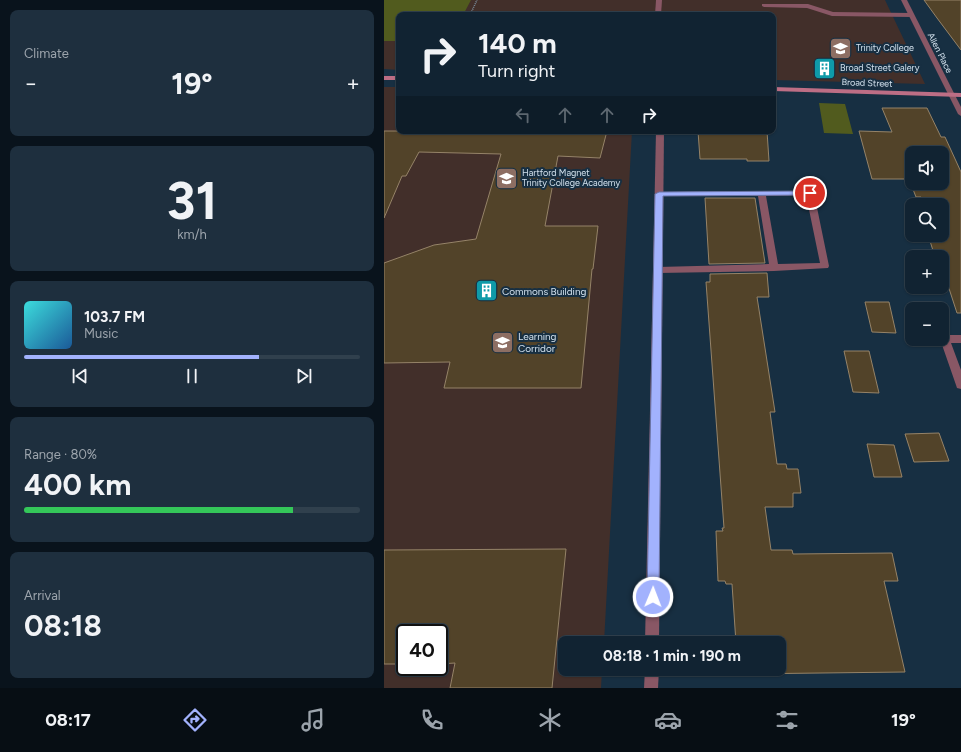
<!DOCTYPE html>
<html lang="en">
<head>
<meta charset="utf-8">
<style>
  :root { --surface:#112332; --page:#1e2f3e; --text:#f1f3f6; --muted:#9ca4ac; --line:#30404d; --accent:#a2b2fd }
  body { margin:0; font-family:Figtree,sans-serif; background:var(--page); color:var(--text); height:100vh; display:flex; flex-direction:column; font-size:15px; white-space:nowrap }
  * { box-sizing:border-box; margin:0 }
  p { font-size:13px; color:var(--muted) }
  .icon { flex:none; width:22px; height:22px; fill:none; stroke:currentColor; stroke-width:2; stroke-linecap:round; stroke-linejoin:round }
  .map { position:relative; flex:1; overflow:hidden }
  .side { display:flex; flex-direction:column; gap:10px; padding:10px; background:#09131c; width:384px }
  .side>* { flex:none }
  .top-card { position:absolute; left:12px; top:12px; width:380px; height:122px; border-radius:8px; box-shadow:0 1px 3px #0004,0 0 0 1px var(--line); background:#112332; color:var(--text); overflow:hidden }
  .tools { position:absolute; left:521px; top:146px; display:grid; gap:8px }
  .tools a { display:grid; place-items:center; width:44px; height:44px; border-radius:8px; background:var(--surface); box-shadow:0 1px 3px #0004,0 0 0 1px var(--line); font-size:20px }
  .speed { position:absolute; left:12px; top:624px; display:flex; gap:8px; font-size:20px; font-weight:700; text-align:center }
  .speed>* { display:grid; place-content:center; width:52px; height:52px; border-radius:50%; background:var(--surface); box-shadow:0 1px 3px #0004,0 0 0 1px var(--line); line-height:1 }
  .speed .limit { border:2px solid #111; border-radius:6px; background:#fff; color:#111 }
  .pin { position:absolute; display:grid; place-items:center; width:34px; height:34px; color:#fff; margin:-17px; border:2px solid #fff; border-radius:50%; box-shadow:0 1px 4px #0007 }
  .me { position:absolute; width:44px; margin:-22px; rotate:1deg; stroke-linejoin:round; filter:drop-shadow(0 0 3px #0008) }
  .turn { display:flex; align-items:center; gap:14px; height:84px; padding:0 16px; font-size:18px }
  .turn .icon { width:52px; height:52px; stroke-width:2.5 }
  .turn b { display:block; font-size:28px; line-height:34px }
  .lanes { display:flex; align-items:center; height:38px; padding:0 16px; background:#0003; justify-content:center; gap:20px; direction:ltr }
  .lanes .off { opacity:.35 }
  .big { font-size:30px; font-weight:700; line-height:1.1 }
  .side .tile { flex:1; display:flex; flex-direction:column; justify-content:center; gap:6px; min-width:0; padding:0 14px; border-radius:8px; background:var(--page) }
  .side .dial { align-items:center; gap:0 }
  .dial b { font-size:52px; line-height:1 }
  .song { display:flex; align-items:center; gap:12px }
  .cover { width:48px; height:48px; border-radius:6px; background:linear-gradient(135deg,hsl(180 70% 55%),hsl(210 70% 35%)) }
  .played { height:4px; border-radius:2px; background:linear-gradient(90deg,var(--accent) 70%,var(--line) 70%) }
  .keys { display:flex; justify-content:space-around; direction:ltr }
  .heat { display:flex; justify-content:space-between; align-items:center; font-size:22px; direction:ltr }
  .charge { height:6px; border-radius:3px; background:linear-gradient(90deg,#34c759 80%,var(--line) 0) }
  .trip { position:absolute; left:174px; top:636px; width:228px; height:40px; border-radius:8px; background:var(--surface); box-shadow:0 1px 3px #0004,0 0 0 1px var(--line); font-weight:700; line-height:40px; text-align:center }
  .dock { display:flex; height:64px; justify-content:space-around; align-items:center; background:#070e14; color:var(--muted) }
  .dock .icon { width:28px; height:28px }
  .dock .current { color:var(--accent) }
  .dock b { font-size:18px; color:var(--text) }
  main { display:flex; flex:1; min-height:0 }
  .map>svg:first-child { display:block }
  .education { fill:#422f2a; fill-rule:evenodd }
  .green { fill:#515b1e }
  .building { fill:#524329; stroke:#958368; fill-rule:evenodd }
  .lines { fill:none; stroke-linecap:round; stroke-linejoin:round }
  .path { stroke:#798c9b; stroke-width:1.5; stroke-dasharray:1 1; stroke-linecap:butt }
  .service { fill:#895765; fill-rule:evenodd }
  .minor { fill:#895765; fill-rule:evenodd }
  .tertiary { fill:#895765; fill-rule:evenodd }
  .secondary { fill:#bd6e85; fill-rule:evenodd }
  .route { fill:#a2b2fd; stroke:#6974a4 }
  .labels { text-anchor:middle; stroke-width:4; stroke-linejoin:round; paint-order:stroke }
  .far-poi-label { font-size:9px; fill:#d3e1ed; stroke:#172f42; text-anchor:start }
  .far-street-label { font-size:9px; fill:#d3e1ed; stroke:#172f42 }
  .poi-label { font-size:10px; fill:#d3e1ed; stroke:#172f42; text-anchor:start }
</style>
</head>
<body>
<main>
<section class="side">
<div class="tile"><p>Climate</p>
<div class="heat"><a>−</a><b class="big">19°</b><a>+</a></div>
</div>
<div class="tile dial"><b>31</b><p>km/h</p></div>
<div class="tile">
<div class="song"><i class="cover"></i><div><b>103.7 FM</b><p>Music</p></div></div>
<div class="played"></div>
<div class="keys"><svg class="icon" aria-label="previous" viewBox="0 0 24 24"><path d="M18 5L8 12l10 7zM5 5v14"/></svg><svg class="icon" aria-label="pause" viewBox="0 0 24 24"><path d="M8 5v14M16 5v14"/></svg><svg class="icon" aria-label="next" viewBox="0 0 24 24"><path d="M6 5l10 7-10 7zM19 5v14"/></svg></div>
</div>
<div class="tile"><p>Range · 80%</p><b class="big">400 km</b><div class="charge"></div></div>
<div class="tile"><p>Arrival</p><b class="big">08:18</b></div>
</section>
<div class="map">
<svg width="577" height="688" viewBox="0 0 577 688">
  <rect width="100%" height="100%" fill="#172f42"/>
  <!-- education -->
  <g class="education">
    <path d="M 0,0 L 501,0 L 541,84 L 389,80 L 389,15 L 15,15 L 15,70 L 0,69 Z"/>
    <path d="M 0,87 L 15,87 L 15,131 L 248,131 L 220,643 L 181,643 L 181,669 L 218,669 L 217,688 L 0,688 ZM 21,633 L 55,633 L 55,667 L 21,667 Z"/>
  </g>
  <!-- green -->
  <g class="green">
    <path d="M 0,0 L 87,0 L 79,15 L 15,15 L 15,41 L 0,41 Z"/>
    <path d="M 435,103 L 461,104 L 469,134 L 440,133 Z"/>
  </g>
  <!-- building -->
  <g class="building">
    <path d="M 540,0 L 577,0 L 577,50 L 553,18 Z"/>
    <path d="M 498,108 L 543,108 L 557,137 L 561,137 L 577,172 L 577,313 L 573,313 L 558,267 L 558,257 L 551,257 L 546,241 L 551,241 L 550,238 L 559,238 L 558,205 L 547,205 L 545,200 L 537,200 L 537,197 L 532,197 L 525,179 L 488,179 L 475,131 L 508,132 ZM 528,153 L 558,153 L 558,183 L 528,183 Z"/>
    <path d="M 0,131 L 223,131 L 216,158 L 174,156 L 161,226 L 214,226 L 209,269 L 208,269 L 197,388 L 60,388 L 66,362 L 0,363 L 0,263 L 50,245 L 92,239 L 117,154 L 35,152 L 22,176 L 18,176 L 0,218 Z"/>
    <path d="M 314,131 L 383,131 L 385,161 L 363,161 L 363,159 L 316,159 Z"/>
    <path d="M 321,198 L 371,198 L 381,263 L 325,264 Z"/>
    <path d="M 383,273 L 385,297 L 373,297 L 391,412 L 386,412 L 393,464 L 402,464 L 403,469 L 414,469 L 417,493 L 409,493 L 409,507 L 381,507 L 387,550 L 408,550 L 409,554 L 508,553 L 514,581 L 500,581 L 521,672 L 354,674 L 354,669 L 395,669 L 395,643 L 352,643 L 348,584 L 342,584 L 341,581 L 334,581 L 332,531 L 339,531 L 338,528 L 340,528 L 322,282 L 326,282 L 326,274 Z"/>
    <path d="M 481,302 L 505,302 L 512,333 L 488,332 Z"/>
    <path d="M 460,351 L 485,351 L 495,393 L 469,392 Z"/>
    <path d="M 555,433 L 565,461 L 530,462 L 521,434 Z"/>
    <path d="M 483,444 L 510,445 L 518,477 L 490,477 Z"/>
    <path d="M 182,549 L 168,688 L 66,688 L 71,663 L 55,664 L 55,633 L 21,633 L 21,664 L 0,664 L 0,550 Z"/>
  </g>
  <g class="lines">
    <!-- path -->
    <path class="path" d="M 86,15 L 93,0"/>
    <!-- service -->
    <g class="service">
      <path d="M 378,4 L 424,4 L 449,12 L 527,13 L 530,15 L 527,17 L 448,16 L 423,8 L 380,7 L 378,6 Z"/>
      <path d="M 426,191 L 430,193 L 445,266 L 444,268 L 390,271 L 274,273 L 269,270 L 274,267 L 385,264 L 374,196 L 272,196 L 272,192 ZM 422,195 L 436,263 L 394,264 L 382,196 Z"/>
      <path d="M 561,335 L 577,335 L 577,343 L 567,343 L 577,370 L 577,389 L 573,388 L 572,385 L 556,339 Z"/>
    </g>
    <!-- minor -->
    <g class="minor">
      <path d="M 272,0 L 278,0 L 277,15 L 271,15 Z"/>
      <path d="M 517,0 L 523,0 L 577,107 L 577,116 L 574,114 Z"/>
    </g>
    <!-- tertiary -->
    <g class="tertiary">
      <path d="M 272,131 L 280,131 L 275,643 L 261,643 Z"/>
      <path d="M 261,669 L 275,669 L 274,688 L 260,688 Z"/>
    </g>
    <!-- secondary -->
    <g class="secondary">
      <rect x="0" y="76" width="15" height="4"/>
      <path d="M 389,87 L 577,93 L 577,97 L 389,91 Z"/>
    </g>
  </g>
  <!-- route -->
  <path class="route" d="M 426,191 L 430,193 L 429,195 L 279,196 L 275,597 L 273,601 L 269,603 L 265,601 L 263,597 L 271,194 L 275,192 Z"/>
  <!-- icons -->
  <defs>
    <symbol id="university-square" viewBox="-11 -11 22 22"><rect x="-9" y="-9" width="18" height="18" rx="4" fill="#8d6e63" stroke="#172f42"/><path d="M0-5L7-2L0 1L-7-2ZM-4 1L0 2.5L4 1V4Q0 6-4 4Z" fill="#fff"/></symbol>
    <symbol id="building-square" viewBox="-11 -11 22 22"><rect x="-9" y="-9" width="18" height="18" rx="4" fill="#0f9aa8" stroke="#172f42"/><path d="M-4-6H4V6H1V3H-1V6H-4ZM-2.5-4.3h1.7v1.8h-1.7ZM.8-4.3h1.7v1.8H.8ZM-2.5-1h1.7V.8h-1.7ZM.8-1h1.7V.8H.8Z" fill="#fff"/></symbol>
    <symbol id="school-square" viewBox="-11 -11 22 22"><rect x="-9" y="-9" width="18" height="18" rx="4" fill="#8d6e63" stroke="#172f42"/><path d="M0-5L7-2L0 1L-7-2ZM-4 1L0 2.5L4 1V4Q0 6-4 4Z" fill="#fff"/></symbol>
  </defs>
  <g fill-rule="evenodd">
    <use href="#university-square" x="444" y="36" width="25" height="25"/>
    <use href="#building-square" x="428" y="56" width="25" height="25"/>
    <use href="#school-square" x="110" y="166" width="25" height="25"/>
    <use href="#building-square" x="90" y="278" width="25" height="25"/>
    <use href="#school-square" x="106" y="330" width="25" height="25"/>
  </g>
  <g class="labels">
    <!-- far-poi labels -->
    <g class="far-poi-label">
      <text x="472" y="51">Trinity College</text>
      <text x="456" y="71">Broad Street Galery</text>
      <text x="138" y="176">Hartford Magnet<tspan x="138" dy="10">Trinity College Academy</tspan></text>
    </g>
    <!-- far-street labels -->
    <g class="far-street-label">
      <text transform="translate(556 53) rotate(63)" y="3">Allen Place</text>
      <text transform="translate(483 83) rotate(2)" y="3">Broad Street</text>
    </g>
    <!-- poi labels -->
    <g class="poi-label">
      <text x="118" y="295">Commons Building</text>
      <text x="134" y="340">Learning<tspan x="134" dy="12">Corridor</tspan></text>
    </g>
  </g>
</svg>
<div class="tools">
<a><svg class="icon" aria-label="sound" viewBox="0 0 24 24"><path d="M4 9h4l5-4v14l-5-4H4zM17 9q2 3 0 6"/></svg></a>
<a><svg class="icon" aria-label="search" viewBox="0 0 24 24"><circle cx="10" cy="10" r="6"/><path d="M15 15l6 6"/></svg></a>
<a>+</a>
<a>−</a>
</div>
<div class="speed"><div class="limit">40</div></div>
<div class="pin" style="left:426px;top:193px;background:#d93025"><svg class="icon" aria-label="arrive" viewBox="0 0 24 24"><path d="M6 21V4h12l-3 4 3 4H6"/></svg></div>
<svg class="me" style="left:269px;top:597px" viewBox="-20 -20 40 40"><circle r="17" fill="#a2b2fd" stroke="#fff" stroke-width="3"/><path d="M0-11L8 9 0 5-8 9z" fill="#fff"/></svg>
<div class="trip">08:18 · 1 min · 190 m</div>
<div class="top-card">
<div class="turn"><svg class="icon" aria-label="right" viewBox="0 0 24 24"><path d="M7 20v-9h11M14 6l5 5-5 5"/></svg><div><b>140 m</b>Turn right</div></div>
<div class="lanes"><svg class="icon off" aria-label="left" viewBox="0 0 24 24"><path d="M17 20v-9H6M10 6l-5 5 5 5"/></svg><svg class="icon off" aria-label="ahead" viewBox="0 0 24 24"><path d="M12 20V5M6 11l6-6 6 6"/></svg><svg class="icon off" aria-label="ahead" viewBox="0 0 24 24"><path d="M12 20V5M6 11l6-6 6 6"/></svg><svg class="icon" aria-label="right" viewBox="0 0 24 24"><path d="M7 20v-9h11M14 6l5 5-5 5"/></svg></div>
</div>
</div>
</main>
<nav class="dock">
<b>08:17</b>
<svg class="icon current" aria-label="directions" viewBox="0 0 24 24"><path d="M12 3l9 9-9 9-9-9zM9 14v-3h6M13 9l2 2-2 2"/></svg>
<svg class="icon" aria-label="music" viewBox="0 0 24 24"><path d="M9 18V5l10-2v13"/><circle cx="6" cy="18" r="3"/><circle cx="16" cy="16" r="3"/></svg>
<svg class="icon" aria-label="phone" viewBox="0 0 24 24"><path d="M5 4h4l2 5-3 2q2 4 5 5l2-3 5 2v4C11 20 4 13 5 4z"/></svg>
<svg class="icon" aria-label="climate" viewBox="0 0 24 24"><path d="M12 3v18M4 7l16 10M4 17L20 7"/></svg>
<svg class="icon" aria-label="car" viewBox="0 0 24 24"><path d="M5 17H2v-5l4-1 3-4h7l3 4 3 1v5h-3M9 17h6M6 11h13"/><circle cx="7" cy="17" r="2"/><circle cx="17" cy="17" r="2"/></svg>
<svg class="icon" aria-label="filters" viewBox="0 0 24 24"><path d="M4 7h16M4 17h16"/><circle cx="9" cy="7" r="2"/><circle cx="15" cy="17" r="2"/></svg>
<b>19°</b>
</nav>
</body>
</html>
